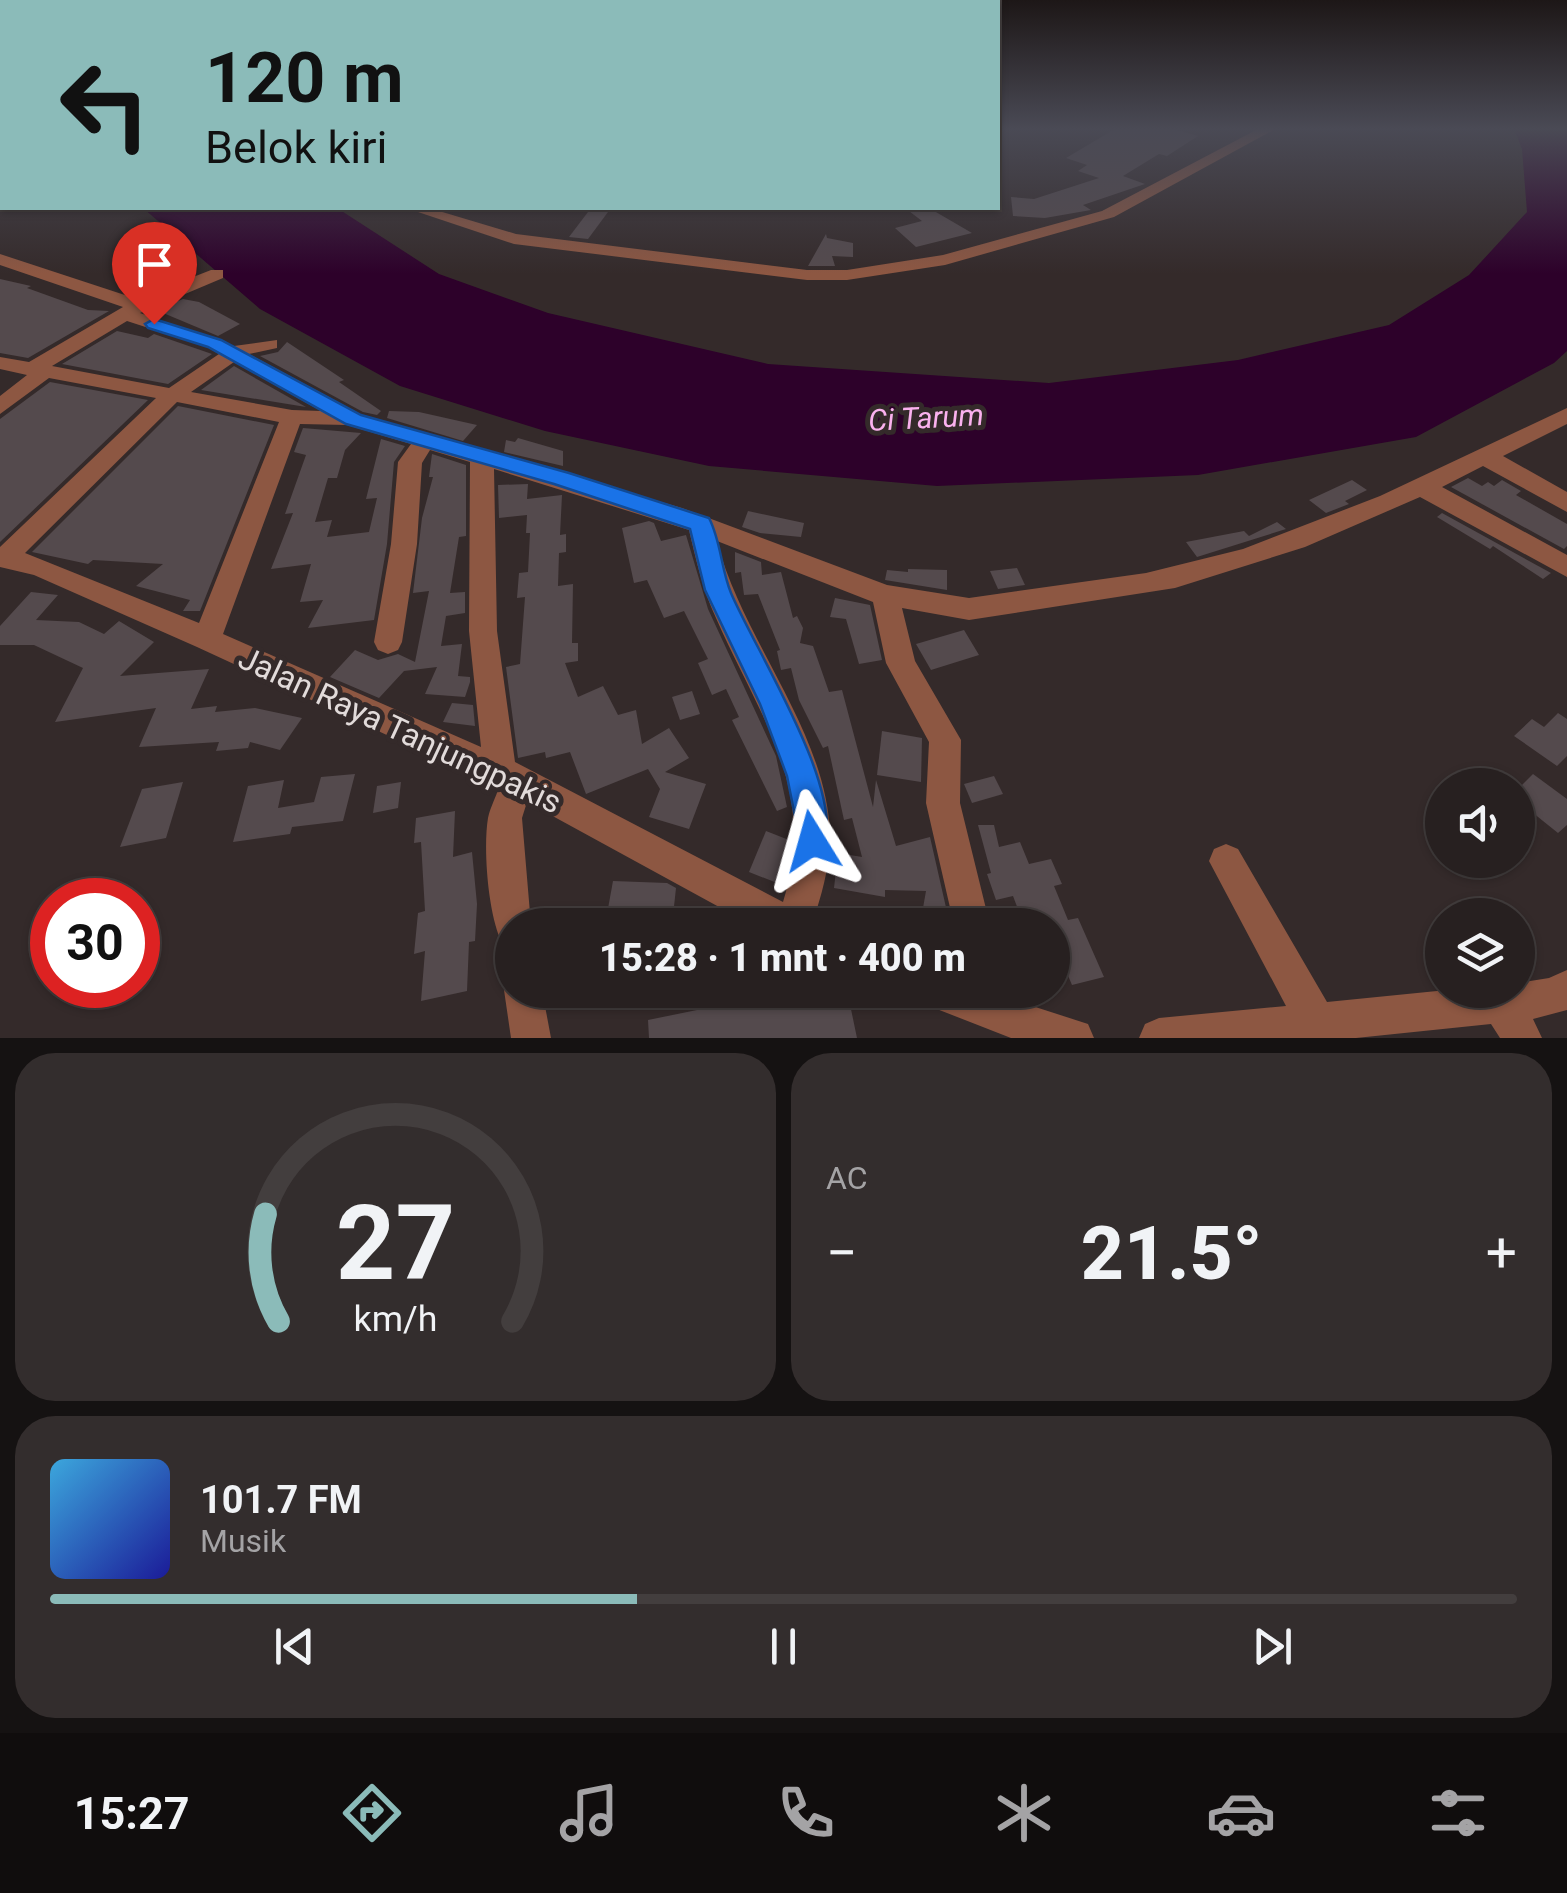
<!DOCTYPE html>
<html lang="id">
<head>
<meta charset="utf-8">
<style>
  :root { --surface:#272020; --page:#332d2d; --text:#f1f3f6; --muted:#a4a3a5; --line:#433e3e; --accent:#8bbbb9 }
  body { margin:0; font-family:Roboto,sans-serif; background:var(--page); color:var(--text); height:100vh; display:flex; flex-direction:column; font-size:38px; white-space:nowrap }
  * { box-sizing:border-box; margin:0 }
  p { font-size:32px; color:var(--muted) }
  .icon { flex:none; width:55px; height:55px; fill:none; stroke:currentColor; stroke-width:2; stroke-linecap:round; stroke-linejoin:round }
  .map { position:relative; height:1038px; overflow:hidden }
  .drawer { display:flex; flex-direction:column; gap:15px; padding:15px; background:#151212; flex:1 }
  .drawer>* { flex:none }
  .hud { position:absolute; left:0px; top:0px; width:1000px; height:210px; box-shadow:0 2px 8px #0004,0 0 0 2px var(--line); background:#8bbbb9; color:#111; overflow:hidden }
  .controls { position:absolute; left:1425px; top:768px; display:grid; gap:20px }
  .controls a { display:grid; place-items:center; width:110px; height:110px; border-radius:50%; background:var(--surface); box-shadow:0 2px 8px #0004,0 0 0 2px var(--line); font-size:50px }
  .speed { position:absolute; left:30px; top:878px; display:flex; gap:20px; font-size:50px; font-weight:700; text-align:center }
  .speed>* { display:grid; place-content:center; width:130px; height:130px; border-radius:50%; background:var(--surface); box-shadow:0 2px 8px #0004,0 0 0 2px var(--line); line-height:1 }
  .speed .limit { border:15px solid #d22; background:#fff; color:#111 }
  .pin { position:absolute; display:grid; place-items:center; width:85px; height:85px; color:#fff; margin:-102px -42px; border-radius:50% 50% 50% 0; rotate:-45deg; box-shadow:0 0 10px #0007 }
  .pin .icon { rotate:45deg }
  .me { position:absolute; width:110px; margin:-55px; rotate:352deg; stroke-linejoin:round; filter:drop-shadow(0 0 8px #0008) }
  .turn { display:flex; align-items:center; gap:35px; height:210px; padding:0 40px; font-size:45px }
  .turn .icon { width:130px; height:130px; stroke-width:2.5 }
  .turn b { display:block; font-size:70px; line-height:85px }
  .big { font-size:75px; font-weight:800; line-height:1.1 }
  .drawer .tile { flex:1; display:flex; flex-direction:column; justify-content:center; gap:15px; min-width:0; padding:0 35px; border-radius:40px; background:var(--page) }
  .drawer .dial { align-items:center; gap:0 }
  .dial svg { height:260px; overflow:visible; fill:none; stroke:var(--line); stroke-width:7; stroke-linecap:round; text-anchor:middle }
  .dial text { fill:var(--text); stroke:none }
  .song { display:flex; align-items:center; gap:30px }
  .cover { width:120px; height:120px; border-radius:15px; background:linear-gradient(135deg,hsl(200 70% 55%),hsl(240 70% 35%)) }
  .played { height:10px; border-radius:5px; background:linear-gradient(90deg,var(--accent) 40%,var(--line) 40%) }
  .keys { display:flex; justify-content:space-around; direction:ltr }
  .heat { display:flex; justify-content:space-between; align-items:center; font-size:55px; direction:ltr }
  .drawer .tiles { flex:1; display:grid; gap:15px; grid-template-columns:1fr 1fr }
  .tile:last-child { grid-column:span 2 }
  .trip { position:absolute; left:495px; top:908px; width:575px; height:100px; border-radius:50px; background:var(--surface); box-shadow:0 2px 8px #0004,0 0 0 2px var(--line); font-weight:800; line-height:100px; text-align:center }
  .menu { display:flex; height:160px; justify-content:space-around; align-items:center; background:#100d0d; color:var(--muted) }
  .menu .icon { width:70px; height:70px }
  .menu .current { color:var(--accent) }
  .menu b { font-size:45px; color:var(--text) }
  .map>svg:first-child { display:block }
  .water { fill:#2d012a }
  .building { fill:#544a4d }
  .lines { fill:none; stroke-linecap:round; stroke-linejoin:round }
  .minor { fill:#8d5742; fill-rule:evenodd }
  .route { fill:#1a73e8; stroke:#114b97; stroke-width:2.5 }
  .labels { text-anchor:middle; stroke-width:10; stroke-linejoin:round; paint-order:stroke }
  .water-label { font-size:30px; font-style:italic; fill:#fab1ee; stroke:#342a2a }
  .near-street-label { font-size:32px; fill:#e2dbda; stroke:#342a2a }
</style>
</head>
<body>
<div class="map">
<svg width="1567" height="1038" viewBox="0 0 1567 1038">
  <rect width="100%" height="100%" fill="#342a2a"/>
  <!-- water -->
  <path class="water" d="M 1514,129 L 1567,129 L 1567,351 L 1554,363 L 1416,437 L 1198,475 L 937,486 L 709,466 L 545,431 L 400,386 L 260,309 L 143,208 L 337,208 L 439,274 L 548,313 L 768,364 L 1049,383 L 1238,360 L 1389,325 L 1469,275 L 1527,212 L 1522,149 Z"/>
  <!-- building -->
  <g class="building">
    <path d="M 1115,129 L 1174,129 L 1198,136 L 1167,156 L 1159,154 L 1123,176 L 1145,184 L 1083,205 L 1091,210 L 1045,218 L 1013,216 L 1011,197 L 1034,199 L 1099,178 L 1078,171 L 1087,165 L 1066,158 Z"/>
    <path d="M 905,208 L 929,208 L 972,233 L 916,247 L 895,228 L 922,221 Z"/>
    <path d="M 588,212 L 608,212 L 588,239 L 569,237 Z"/>
    <path d="M 826,234 L 827,238 L 853,243 L 853,257 L 832,256 L 835,266 L 808,266 Z"/>
    <path d="M 0,279 L 31,286 L 27,288 L 88,310 L 109,311 L 28,358 L 0,353 Z"/>
    <path d="M 183,299 L 199,302 L 240,324 L 218,336 L 156,310 Z"/>
    <path d="M 117,331 L 148,338 L 154,334 L 212,354 L 168,384 L 62,364 Z"/>
    <path d="M 287,342 L 344,380 L 339,382 L 381,411 L 377,415 L 363,412 L 260,356 L 278,352 Z"/>
    <path d="M 234,366 L 306,407 L 201,390 Z"/>
    <path d="M 50,382 L 148,400 L 0,542 L 0,419 Z"/>
    <path d="M 178,406 L 274,425 L 200,611 L 183,611 L 190,600 L 136,586 L 163,564 L 93,560 L 88,564 L 32,552 Z"/>
    <path d="M 389,411 L 419,412 L 477,425 L 463,441 L 387,418 Z"/>
    <path d="M 303,428 L 361,433 L 345,450 L 337,478 L 328,478 L 315,522 L 332,520 L 327,537 L 369,532 L 377,498 L 366,499 L 381,439 L 405,446 L 394,462 L 387,544 L 374,620 L 308,628 L 323,600 L 300,602 L 311,564 L 271,569 L 293,513 L 285,514 L 306,455 L 294,452 Z"/>
    <path d="M 518,438 L 563,451 L 563,466 L 504,452 L 506,440 L 515,442 Z"/>
    <path d="M 432,454 L 466,465 L 466,536 L 459,537 L 450,593 L 465,592 L 465,613 L 446,616 L 441,646 L 462,644 L 458,676 L 470,677 L 470,682 L 465,697 L 425,694 L 437,667 L 404,671 L 379,698 L 330,677 L 355,650 L 378,660 L 398,654 L 415,662 L 429,591 L 413,593 L 422,518 L 433,477 L 429,477 Z"/>
    <path d="M 1468,478 L 1482,486 L 1488,482 L 1494,486 L 1502,480 L 1521,491 L 1516,495 L 1567,524 L 1567,546 L 1564,549 L 1451,487 Z"/>
    <path d="M 1352,480 L 1367,490 L 1345,501 L 1349,504 L 1326,513 L 1309,500 Z"/>
    <path d="M 528,484 L 527,499 L 562,495 L 560,535 L 566,534 L 566,552 L 559,553 L 558,586 L 573,584 L 572,643 L 578,643 L 578,661 L 565,663 L 578,697 L 603,686 L 618,715 L 636,710 L 642,744 L 669,728 L 689,758 L 665,772 L 706,784 L 689,829 L 649,817 L 660,789 L 648,769 L 586,794 L 570,752 L 546,758 L 545,752 L 518,758 L 506,667 L 520,664 L 525,597 L 517,598 L 519,573 L 528,572 L 530,533 L 526,533 L 527,515 L 499,518 L 498,485 Z"/>
    <path d="M 748,511 L 804,523 L 801,537 L 760,533 L 742,527 Z"/>
    <path d="M 1442,513 L 1551,573 L 1543,579 L 1493,546 L 1490,549 L 1437,517 Z"/>
    <path d="M 649,521 L 654,523 L 661,541 L 686,535 L 708,609 L 776,756 L 787,807 L 777,811 L 732,720 L 739,717 L 726,689 L 712,695 L 698,663 L 708,659 L 684,611 L 664,618 L 647,580 L 634,583 L 622,528 Z"/>
    <path d="M 1277,522 L 1286,529 L 1197,557 L 1186,542 L 1244,531 L 1249,536 Z"/>
    <path d="M 735,552 L 761,562 L 762,575 L 781,572 L 793,618 L 797,616 L 803,628 L 800,643 L 813,646 L 829,692 L 842,690 L 873,807 L 876,780 L 896,846 L 930,837 L 950,925 L 920,925 L 926,891 L 885,890 L 885,897 L 834,888 L 838,853 L 862,857 L 852,818 L 844,820 L 828,746 L 823,748 L 799,700 L 791,668 L 781,670 L 777,651 L 780,650 L 758,594 L 744,595 L 741,572 L 735,573 Z"/>
    <path d="M 1017,568 L 1025,585 L 998,589 L 990,571 Z"/>
    <path d="M 908,569 L 947,570 L 947,590 L 885,580 L 887,570 L 908,572 Z"/>
    <path d="M 31,592 L 58,595 L 36,620 L 79,622 L 104,634 L 119,621 L 154,642 L 120,676 L 209,669 L 191,709 L 217,706 L 215,712 L 255,708 L 302,718 L 280,750 L 250,742 L 248,748 L 216,751 L 219,742 L 139,747 L 156,708 L 55,722 L 83,668 L 34,645 L 0,645 L 0,626 Z"/>
    <path d="M 835,598 L 870,605 L 882,660 L 859,664 L 846,619 L 830,617 Z"/>
    <path d="M 964,630 L 979,655 L 931,670 L 916,644 Z"/>
    <path d="M 692,691 L 700,714 L 680,720 L 672,697 Z"/>
    <path d="M 452,703 L 473,705 L 475,726 L 443,722 Z"/>
    <path d="M 1558,713 L 1567,719 L 1567,756 L 1557,766 L 1514,736 L 1532,719 L 1544,727 Z"/>
    <path d="M 882,731 L 922,738 L 921,782 L 877,775 Z"/>
    <path d="M 355,774 L 343,821 L 292,827 L 290,834 L 233,842 L 248,786 L 284,780 L 278,808 L 314,802 L 321,777 Z"/>
    <path d="M 1533,774 L 1567,799 L 1567,825 L 1558,833 L 1518,801 L 1518,789 Z"/>
    <path d="M 994,776 L 1003,794 L 972,803 L 964,784 Z"/>
    <path d="M 183,782 L 166,838 L 120,847 L 142,789 Z"/>
    <path d="M 401,782 L 398,808 L 373,813 L 377,786 Z"/>
    <path d="M 455,811 L 453,857 L 472,852 L 477,904 L 475,941 L 469,942 L 467,991 L 421,1001 L 425,951 L 414,954 L 418,913 L 425,911 L 421,842 L 414,843 L 416,818 Z"/>
    <path d="M 978,825 L 994,825 L 999,847 L 1020,842 L 1029,864 L 1051,859 L 1062,884 L 1054,886 L 1068,920 L 1078,918 L 1104,977 L 1072,985 L 1052,938 L 1052,925 L 1024,925 L 1013,896 L 996,900 L 987,874 L 991,873 Z"/>
    <path d="M 766,831 L 789,840 L 777,883 L 749,872 Z"/>
    <path d="M 613,881 L 667,883 L 676,888 L 672,925 L 605,925 Z"/>
    <path d="M 695,990 L 847,990 L 857,1038 L 649,1038 L 648,1020 L 697,1010 Z"/>
  </g>
  <g class="lines">
    <!-- minor -->
    <g class="minor">
      <path d="M 1258,129 L 1275,129 L 1114,217 L 945,265 L 847,280 L 807,280 L 514,244 L 406,208 L 429,208 L 516,234 L 807,270 L 847,270 L 943,255 L 1102,211 Z"/>
      <path d="M 0,254 L 137,299 L 211,270 L 223,270 L 223,278 L 140,313 L 234,346 L 277,340 L 277,348 L 249,354 L 362,415 L 682,508 L 887,585 L 969,598 L 1146,573 L 1243,549 L 1380,496 L 1567,408 L 1567,424 L 1503,456 L 1567,492 L 1567,512 L 1483,466 L 1442,487 L 1567,555 L 1567,577 L 1420,497 L 1305,547 L 1175,588 L 969,620 L 902,608 L 915,661 L 961,740 L 960,803 L 990,925 L 954,925 L 926,803 L 929,742 L 886,663 L 873,602 L 717,541 C 742,640 827,732 830,834 C 831,865 821,896 812,925 L 752,925 L 527,802 L 522,818 L 531,925 L 512,925 L 512,943 L 500,938 C 488,910 483,848 488,818 C 490,808 496,797 499,787 L 197,647 L 34,575 L 0,567 L 0,547 L 156,398 L 49,378 L 0,414 L 0,396 L 27,375 L 0,369 L 0,357 L 29,362 L 123,307 L 0,265 ZM 127,321 L 207,347 L 219,354 L 169,388 L 52,366 ZM 234,362 L 321,411 L 292,410 L 191,392 ZM 177,402 L 279,422 L 199,623 L 25,553 ZM 300,424 L 347,425 L 411,444 L 398,462 L 391,544 L 374,642 L 378,650 L 388,654 L 398,650 L 402,642 L 417,544 L 422,463 L 430,450 L 470,462 L 469,631 L 481,747 L 223,634 ZM 494,469 L 689,530 C 696,560 703,590 716,618 C 760,719 818,787 783,902 L 515,762 L 497,631 Z"/>
      <path d="M 1226,844 L 1238,849 L 1327,1002 L 1447,990 L 1518,990 L 1518,983 L 1549,978 L 1567,970 L 1567,1010 L 1533,1019 L 1542,1038 L 1500,1038 L 1491,1024 L 1356,1038 L 1139,1038 L 1145,1024 L 1159,1018 L 1286,1006 L 1209,861 L 1214,849 Z"/>
      <path d="M 512,975 L 512,990 L 542,990 L 551,1038 L 511,1038 L 504,990 Z"/>
      <path d="M 919,990 L 983,990 L 1088,1024 L 1094,1038 L 1011,1038 L 924,1004 Z"/>
    </g>
  </g>
  <!-- sky -->
  <linearGradient id="sky" x2="0" y2="1"><stop stop-color="#1d1717"/><stop offset="0.47" stop-color="#4a4a55"/><stop offset="1" stop-color="#4a4a55" stop-opacity="0"/></linearGradient>
  <rect width="1567" height="274" fill="url(#sky)"/>
  <!-- route -->
  <path class="route" d="M 154,319 L 221,340 L 361,415 L 569,473 L 709,518 C 721,541 721,569 731,593 C 755,650 848,793 823,852 L 812,857 L 802,852 L 787,776 L 760,704 L 705,590 L 690,529 L 554,484 L 346,424 L 208,347 L 148,328 L 145,324 Z"/>
  <g class="labels">
    <!-- water labels -->
    <g class="water-label">
      <text transform="translate(926 418) rotate(-3)" y="10">Ci Tarum</text>
    </g>
    <!-- near-street labels -->
    <g class="near-street-label">
      <text transform="translate(400 730) rotate(25)" y="11">Jalan Raya Tanjungpakis</text>
    </g>
  </g>
</svg>
<div class="controls">
<a><svg class="icon" aria-label="sound" viewBox="0 0 24 24"><path d="M4 9h4l5-4v14l-5-4H4zM17 9q2 3 0 6"/></svg></a>
<a><svg class="icon" aria-label="layers" viewBox="0 0 24 24"><path d="M12 4l9 5-9 5-9-5zM3 14l9 5 9-5"/></svg></a>
</div>
<div class="speed"><div class="limit">30</div></div>
<div class="pin" style="left:154px;top:324px;background:#d93025"><svg class="icon" aria-label="arrive" viewBox="0 0 24 24"><path d="M6 21V4h12l-3 4 3 4H6"/></svg></div>
<svg class="me" style="left:812px;top:841px" viewBox="-20 -20 40 40"><path d="M0-17L14 15 0 8-14 15z" fill="#1a73e8" stroke="#fff" stroke-width="4"/></svg>
<div class="trip">15:28 · 1 mnt · 400 m</div>
<div class="hud">
<div class="turn"><svg class="icon" aria-label="left" viewBox="0 0 24 24"><path d="M17 20v-9H6M10 6l-5 5 5 5"/></svg><div><b>120 m</b>Belok kiri</div></div>
</div>
</div>
<section class="drawer">
<div class="tiles">
<div class="tile dial"><svg viewBox="0 0 100 80">
<path d="M14 69A42 42 0 1 1 86 69"/>
<path d="M14 69A42 42 0 0 1 10 36" stroke="#8bbbb9"/>
<text x="50" y="56" font-size="32" font-weight="700">27</text>
<text x="50" y="72" font-size="11">km/h</text>
</svg></div>
<div class="tile"><p>AC</p>
<div class="heat"><a>−</a><b class="big">21.5°</b><a>+</a></div>
</div>
<div class="tile">
<div class="song"><i class="cover"></i><div><b>101.7 FM</b><p>Musik</p></div></div>
<div class="played"></div>
<div class="keys"><svg class="icon" aria-label="previous" viewBox="0 0 24 24"><path d="M18 5L8 12l10 7zM5 5v14"/></svg><svg class="icon" aria-label="pause" viewBox="0 0 24 24"><path d="M8 5v14M16 5v14"/></svg><svg class="icon" aria-label="next" viewBox="0 0 24 24"><path d="M6 5l10 7-10 7zM19 5v14"/></svg></div>
</div>
</div>
</section>
<nav class="menu">
<b>15:27</b>
<svg class="icon current" aria-label="directions" viewBox="0 0 24 24"><path d="M12 3l9 9-9 9-9-9zM9 14v-3h6M13 9l2 2-2 2"/></svg>
<svg class="icon" aria-label="music" viewBox="0 0 24 24"><path d="M9 18V5l10-2v13"/><circle cx="6" cy="18" r="3"/><circle cx="16" cy="16" r="3"/></svg>
<svg class="icon" aria-label="phone" viewBox="0 0 24 24"><path d="M5 4h4l2 5-3 2q2 4 5 5l2-3 5 2v4C11 20 4 13 5 4z"/></svg>
<svg class="icon" aria-label="climate" viewBox="0 0 24 24"><path d="M12 3v18M4 7l16 10M4 17L20 7"/></svg>
<svg class="icon" aria-label="car" viewBox="0 0 24 24"><path d="M5 17H2v-5l4-1 3-4h7l3 4 3 1v5h-3M9 17h6M6 11h13"/><circle cx="7" cy="17" r="2"/><circle cx="17" cy="17" r="2"/></svg>
<svg class="icon" aria-label="filters" viewBox="0 0 24 24"><path d="M4 7h16M4 17h16"/><circle cx="9" cy="7" r="2"/><circle cx="15" cy="17" r="2"/></svg>
</nav>
</body>
</html>
